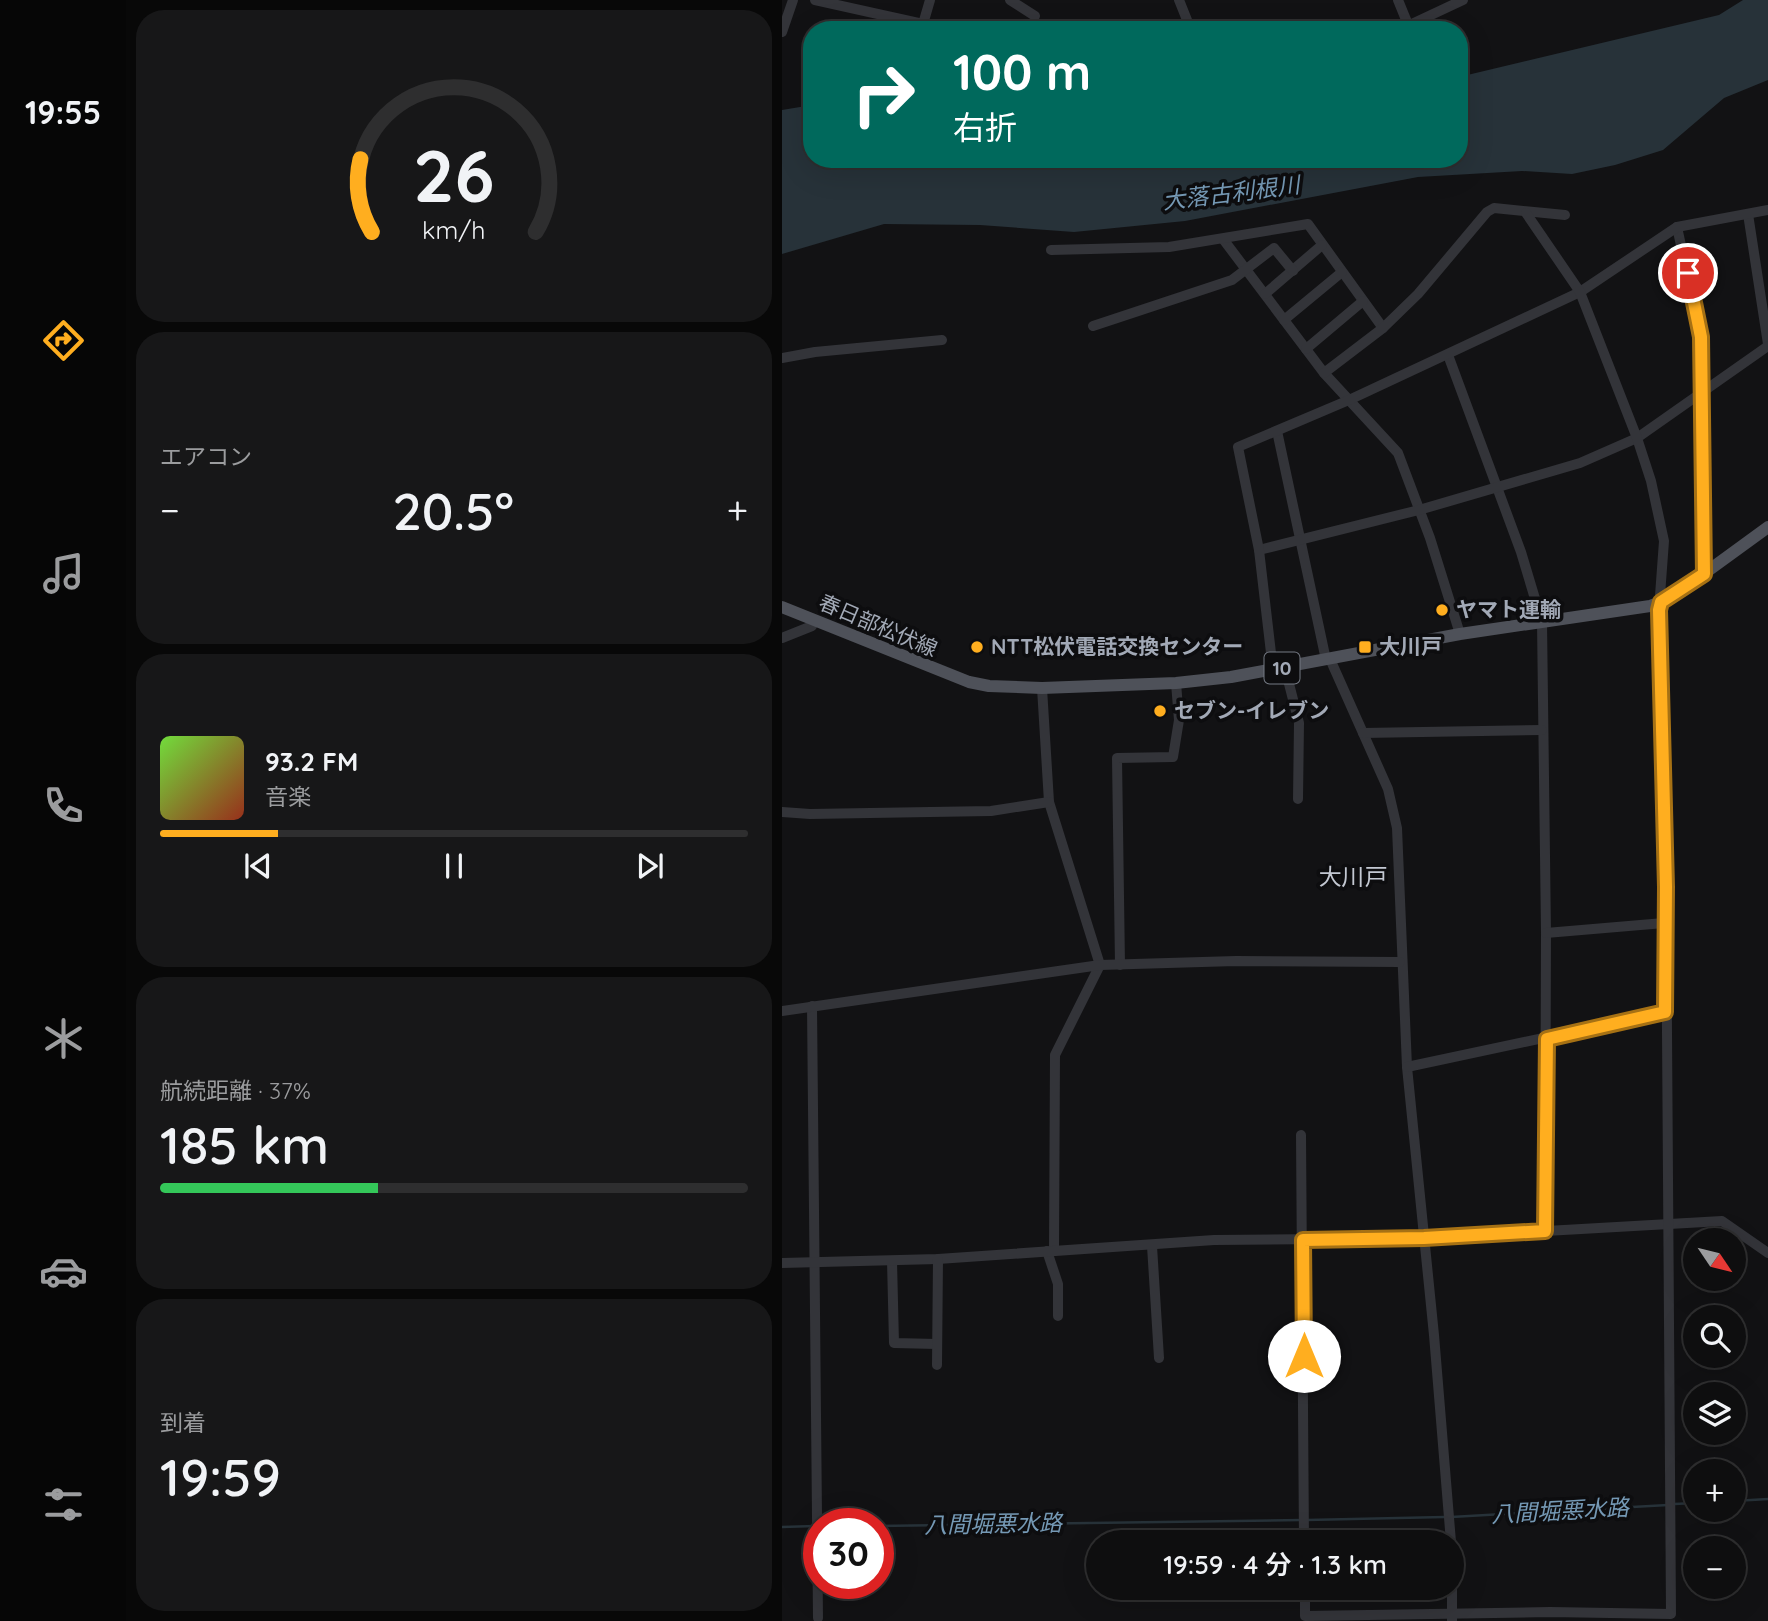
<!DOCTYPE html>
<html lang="ja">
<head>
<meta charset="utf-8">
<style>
  :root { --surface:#0e0e0f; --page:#171718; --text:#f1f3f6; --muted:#9b9c9e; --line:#2e2e2f; --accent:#ffae1f }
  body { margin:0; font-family:Quicksand,"Noto Sans JP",sans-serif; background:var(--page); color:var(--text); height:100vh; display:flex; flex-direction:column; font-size:26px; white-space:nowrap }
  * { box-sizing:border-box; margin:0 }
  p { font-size:23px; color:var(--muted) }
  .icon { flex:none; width:38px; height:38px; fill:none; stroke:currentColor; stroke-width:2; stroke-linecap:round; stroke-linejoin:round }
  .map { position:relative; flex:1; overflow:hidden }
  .details { display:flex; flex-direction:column; gap:10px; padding:10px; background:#080808; width:656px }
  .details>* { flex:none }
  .banner { position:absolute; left:21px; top:21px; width:665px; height:147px; border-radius:28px; box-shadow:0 7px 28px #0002,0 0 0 2px var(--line); background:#00695c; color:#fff; overflow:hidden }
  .needle { width:46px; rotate:125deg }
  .fabs { position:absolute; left:901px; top:1228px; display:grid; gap:14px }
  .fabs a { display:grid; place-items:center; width:63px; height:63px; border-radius:50%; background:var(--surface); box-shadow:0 7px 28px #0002,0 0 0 2px var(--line); font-size:35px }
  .speed { position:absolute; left:21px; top:1508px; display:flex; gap:14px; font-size:35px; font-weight:700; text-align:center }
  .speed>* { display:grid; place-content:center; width:91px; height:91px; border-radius:50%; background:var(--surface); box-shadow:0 7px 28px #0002,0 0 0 2px var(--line); line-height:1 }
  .speed .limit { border:10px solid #d22; background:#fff; color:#111 }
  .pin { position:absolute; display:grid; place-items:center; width:60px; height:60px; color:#fff; margin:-30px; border:4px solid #fff; border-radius:50%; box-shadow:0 2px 7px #0007 }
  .me { position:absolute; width:77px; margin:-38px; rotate:0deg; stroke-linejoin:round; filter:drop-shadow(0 0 5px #0008) }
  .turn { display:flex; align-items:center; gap:24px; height:147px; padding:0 35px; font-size:32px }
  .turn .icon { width:91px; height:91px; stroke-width:2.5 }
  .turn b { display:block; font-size:49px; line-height:60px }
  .big { font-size:52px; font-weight:600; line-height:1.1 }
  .details .tile { flex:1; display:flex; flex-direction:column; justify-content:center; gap:10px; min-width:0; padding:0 24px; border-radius:28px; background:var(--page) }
  .details .dial { align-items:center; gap:0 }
  .dial svg { height:182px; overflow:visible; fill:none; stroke:var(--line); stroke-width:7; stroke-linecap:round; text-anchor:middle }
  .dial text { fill:var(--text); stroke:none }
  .song { display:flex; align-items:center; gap:21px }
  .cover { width:84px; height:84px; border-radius:10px; background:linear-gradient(135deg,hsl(100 70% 55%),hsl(10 70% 35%)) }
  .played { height:7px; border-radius:4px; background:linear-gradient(90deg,var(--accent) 20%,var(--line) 20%) }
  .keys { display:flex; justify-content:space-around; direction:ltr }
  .heat { display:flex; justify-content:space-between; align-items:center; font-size:38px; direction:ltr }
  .charge { height:10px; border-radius:5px; background:linear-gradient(90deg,#34c759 37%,var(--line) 0) }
  .trip { position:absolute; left:304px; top:1530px; width:378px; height:70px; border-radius:35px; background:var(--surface); box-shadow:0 7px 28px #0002,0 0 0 2px var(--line); font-weight:600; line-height:70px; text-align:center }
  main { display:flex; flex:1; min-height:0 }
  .tab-bar { display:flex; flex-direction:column; width:126px; justify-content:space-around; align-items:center; background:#060606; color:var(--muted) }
  .tab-bar .icon { width:49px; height:49px }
  .tab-bar .selected { color:var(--accent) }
  .tab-bar b { font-size:32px; color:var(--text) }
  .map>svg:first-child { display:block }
  .water { fill:#273239 }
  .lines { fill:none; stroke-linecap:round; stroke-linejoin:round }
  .stream { stroke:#273239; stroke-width:2.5 }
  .minor { stroke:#333439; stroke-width:10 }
  .major { stroke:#4e5159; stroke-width:12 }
  .route-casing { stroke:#a67114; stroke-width:18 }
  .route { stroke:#ffae1f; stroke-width:12 }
  .poi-dot { fill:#ffae1f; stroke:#0d0d0f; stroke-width:2.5 }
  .labels { text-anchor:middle; stroke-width:7; stroke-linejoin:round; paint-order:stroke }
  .shield { fill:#0d0d0f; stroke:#757a84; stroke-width:2 }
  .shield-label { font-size:19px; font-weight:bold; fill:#a2a9b6 }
  .poi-label { font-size:21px; font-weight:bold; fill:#a2a9b6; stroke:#0d0d0f; text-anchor:start }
  .street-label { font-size:21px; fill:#a2a9b6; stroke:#0d0d0f }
  .water-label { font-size:23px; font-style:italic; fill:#7599b5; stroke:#0d0d0f }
  .neighbourhood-label { font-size:23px; fill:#c3c8d2; stroke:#0d0d0f }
</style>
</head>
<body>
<main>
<nav class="tab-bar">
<b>19:55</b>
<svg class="icon selected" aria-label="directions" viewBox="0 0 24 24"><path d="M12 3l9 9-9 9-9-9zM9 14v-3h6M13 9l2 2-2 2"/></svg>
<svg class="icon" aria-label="music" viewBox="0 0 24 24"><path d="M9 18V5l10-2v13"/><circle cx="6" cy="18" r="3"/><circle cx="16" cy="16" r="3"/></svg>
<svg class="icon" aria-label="phone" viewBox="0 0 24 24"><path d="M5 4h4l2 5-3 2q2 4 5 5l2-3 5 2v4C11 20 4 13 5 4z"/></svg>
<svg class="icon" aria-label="climate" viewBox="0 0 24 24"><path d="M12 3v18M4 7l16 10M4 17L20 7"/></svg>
<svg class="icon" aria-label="car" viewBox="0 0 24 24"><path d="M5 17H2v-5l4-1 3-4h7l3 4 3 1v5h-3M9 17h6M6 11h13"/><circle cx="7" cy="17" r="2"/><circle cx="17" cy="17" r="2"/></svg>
<svg class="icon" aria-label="filters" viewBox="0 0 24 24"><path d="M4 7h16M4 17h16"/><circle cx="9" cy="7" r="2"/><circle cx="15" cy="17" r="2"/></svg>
</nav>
<section class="details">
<div class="tile dial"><svg viewBox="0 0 100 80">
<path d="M14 69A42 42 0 1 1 86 69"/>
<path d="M14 69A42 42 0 0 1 9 37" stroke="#ffae1f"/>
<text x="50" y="56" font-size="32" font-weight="700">26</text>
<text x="50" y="72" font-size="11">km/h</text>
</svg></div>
<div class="tile"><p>エアコン</p>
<div class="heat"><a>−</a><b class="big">20.5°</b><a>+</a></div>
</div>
<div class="tile">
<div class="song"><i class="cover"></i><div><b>93.2 FM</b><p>音楽</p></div></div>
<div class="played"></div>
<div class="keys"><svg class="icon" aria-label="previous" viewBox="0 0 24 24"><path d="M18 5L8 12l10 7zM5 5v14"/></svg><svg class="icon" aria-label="pause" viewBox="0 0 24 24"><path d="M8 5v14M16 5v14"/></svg><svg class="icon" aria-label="next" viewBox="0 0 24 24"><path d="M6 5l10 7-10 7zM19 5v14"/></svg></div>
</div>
<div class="tile"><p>航続距離 · 37%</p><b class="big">185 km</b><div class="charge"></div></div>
<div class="tile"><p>到着</p><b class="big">19:59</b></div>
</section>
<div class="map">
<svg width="986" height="1621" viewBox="0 0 986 1621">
  <rect width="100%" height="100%" fill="#121214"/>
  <!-- water -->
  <path class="water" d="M 961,0 L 986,0 L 986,80 L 942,98 L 881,150 L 833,165 L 790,174 L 740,171 L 636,177 L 403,221 L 292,232 L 198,225 L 102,224 L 0,254 L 0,110 L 30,105 L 30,159 L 677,159 L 677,77 L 937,15 Z"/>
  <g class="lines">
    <!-- stream -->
    <g class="stream">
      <path d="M 952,1501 L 986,1499"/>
      <path d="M 892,1504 L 914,1503"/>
      <path d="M 669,1517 L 886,1505"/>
      <path d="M 525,1520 L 662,1517"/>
      <path d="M 96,1526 L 519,1520"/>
      <path d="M 0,1527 L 33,1526"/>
    </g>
    <!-- minor -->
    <g class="minor">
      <path d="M 33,0 L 141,24 L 148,0"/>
      <path d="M 228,0 L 253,16"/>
      <path d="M 397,0 L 409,30"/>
      <path d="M 616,0 L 627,27"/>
      <path d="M 617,30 L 681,0"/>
      <path d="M 0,32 L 11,0"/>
      <path d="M 966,214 L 986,344"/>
      <path d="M 895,227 L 919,337 L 922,574"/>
      <path d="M 441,239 L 542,373 L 616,453 L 648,538 L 678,634"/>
      <path d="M 269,250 L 387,247 L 526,224 L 601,328"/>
      <path d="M 483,294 L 540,245"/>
      <path d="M 502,320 L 560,272"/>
      <path d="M 311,326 L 450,280 L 492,248 L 511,271"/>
      <path d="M 524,349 L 581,301"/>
      <path d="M 666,355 L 739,552 L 760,622 L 764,933 L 763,1231"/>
      <path d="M 0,358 L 33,352 L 160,340"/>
      <path d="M 542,373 L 601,328 L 636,294 L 705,212 L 712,208 L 783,215"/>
      <path d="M 495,431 L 544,660"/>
      <path d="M 477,550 L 637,510 L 798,463 L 855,438 L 986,346"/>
      <path d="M 0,638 L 30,626"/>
      <path d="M 548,659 L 606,789 L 615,828 L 625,1067 L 652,1335 L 669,1542"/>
      <path d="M 503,668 L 517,723 L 516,799"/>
      <path d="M 491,670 L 477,550 L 456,447 L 567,400 L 798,292 L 895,227 L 986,210"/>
      <path d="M 260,688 L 267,802 L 318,965 L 273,1055 L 272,1250"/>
      <path d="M 581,733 L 760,730"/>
      <path d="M 0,812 L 28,814 L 209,811 L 267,802"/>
      <path d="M 764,933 L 882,923"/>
      <path d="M 338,965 L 335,758 L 391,757 L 397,720 L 394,683"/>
      <path d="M 30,1006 L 36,1618"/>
      <path d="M 0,1011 L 318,965 L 454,961 L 618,962"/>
      <path d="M 625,1067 L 883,1012"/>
      <path d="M 519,1135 L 522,1542"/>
      <path d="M 370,1246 L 377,1358"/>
      <path d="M 265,1251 L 276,1284 L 276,1316"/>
      <path d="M 110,1261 L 112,1343 L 155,1344"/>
      <path d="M 0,1263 L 156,1259 L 432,1240 L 642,1238 L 940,1221 L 986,1253"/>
      <path d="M 155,1365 L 156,1259"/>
      <path d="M 523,1587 L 523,1616 L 768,1612 L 889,1614 L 884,887 L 877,609 L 882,541 L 869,481 L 855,438 L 798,292 L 744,213"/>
      <path d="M 670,1621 L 670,1562"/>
    </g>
    <!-- major -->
    <path class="major" d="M 0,607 L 187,682 L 207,686 L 260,688 L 394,683 L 449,677 L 678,634 L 868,606 L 890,597 L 986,527"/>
  </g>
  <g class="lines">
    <defs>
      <path id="route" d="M 522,1356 L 521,1240 L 642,1238 L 763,1231 L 765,1039 L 883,1012 L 884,887 L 877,610 L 879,602 L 922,574 L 919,337 L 906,273"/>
    </defs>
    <!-- route casing -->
    <use href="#route" class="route-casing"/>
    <!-- route -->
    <use href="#route" class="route"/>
  </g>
  <!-- markers -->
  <g class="poi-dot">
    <circle cx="660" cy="610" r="7"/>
    <circle cx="195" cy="647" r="7"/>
    <rect x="576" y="640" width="14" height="14" rx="3.5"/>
    <circle cx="378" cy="711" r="7"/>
  </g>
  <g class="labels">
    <!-- shield labels -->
    <rect class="shield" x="482.5" y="652.5" width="35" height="31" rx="5"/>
    <g class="shield-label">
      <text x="500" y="675">10</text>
    </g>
    <!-- poi labels -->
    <g class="poi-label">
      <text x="674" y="617">ヤマト運輸</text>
      <text x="209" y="654">NTT松伏電話交換センター</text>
      <text x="597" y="654">大川戸</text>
      <text x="392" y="718">セブン-イレブン</text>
    </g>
    <!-- street labels -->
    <g class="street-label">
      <text transform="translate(96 626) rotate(23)" y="7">春日部松伏線</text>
    </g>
    <!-- water labels -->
    <g class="water-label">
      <text transform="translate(449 193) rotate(-7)" y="8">大落古利根川</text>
      <text transform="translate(778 1511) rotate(-3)" y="8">八間堀悪水路</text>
      <text transform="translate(211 1524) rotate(-1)" y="8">八間堀悪水路</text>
    </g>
    <!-- neighbourhood labels -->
    <g class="neighbourhood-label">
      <text x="571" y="885">大川戸</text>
    </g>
  </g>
</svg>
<div class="fabs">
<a><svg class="needle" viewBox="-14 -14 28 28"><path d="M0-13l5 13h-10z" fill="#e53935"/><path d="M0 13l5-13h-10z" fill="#9b9c9e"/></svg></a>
<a><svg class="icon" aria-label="search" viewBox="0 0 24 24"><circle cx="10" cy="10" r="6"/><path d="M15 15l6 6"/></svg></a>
<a><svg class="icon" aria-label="layers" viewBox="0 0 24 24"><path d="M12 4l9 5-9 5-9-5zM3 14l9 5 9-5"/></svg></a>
<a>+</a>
<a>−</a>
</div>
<div class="speed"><div class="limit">30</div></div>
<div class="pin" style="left:906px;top:273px;background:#d93025"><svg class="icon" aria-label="arrive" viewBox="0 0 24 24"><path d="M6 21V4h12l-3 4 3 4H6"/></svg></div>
<svg class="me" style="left:522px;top:1356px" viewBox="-20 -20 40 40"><circle r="19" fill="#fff"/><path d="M0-13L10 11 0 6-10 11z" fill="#ffae1f"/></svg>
<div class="trip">19:59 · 4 分 · 1.3 km</div>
<div class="banner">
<div class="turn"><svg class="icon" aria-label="right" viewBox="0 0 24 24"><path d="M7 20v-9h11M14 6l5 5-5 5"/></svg><div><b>100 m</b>右折</div></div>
</div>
</div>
</main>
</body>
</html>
